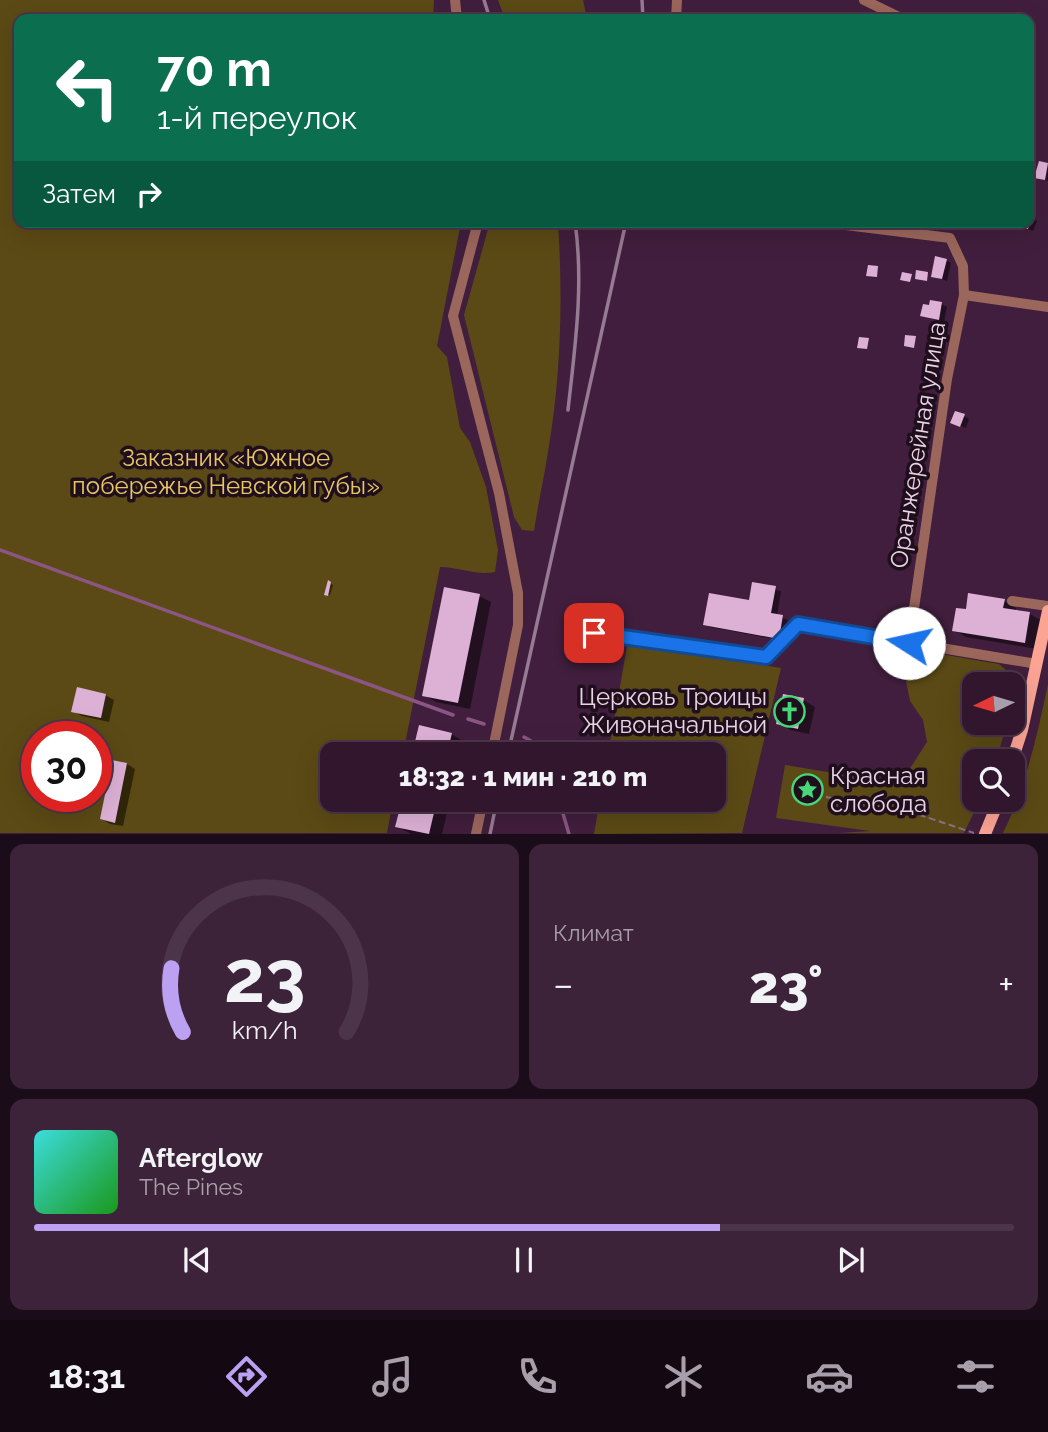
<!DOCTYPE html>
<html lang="ru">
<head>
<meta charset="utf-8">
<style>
  :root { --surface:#31162e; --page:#3d233a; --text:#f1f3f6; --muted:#a89faa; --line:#4c354a; --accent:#bca0f2 }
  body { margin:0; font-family:Raleway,sans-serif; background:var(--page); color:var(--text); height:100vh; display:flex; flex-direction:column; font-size:26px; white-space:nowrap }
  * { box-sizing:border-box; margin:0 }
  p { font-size:23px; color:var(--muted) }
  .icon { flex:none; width:38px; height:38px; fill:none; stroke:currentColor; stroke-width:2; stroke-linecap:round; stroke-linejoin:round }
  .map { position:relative; height:834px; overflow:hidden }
  .panel { display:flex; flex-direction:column; gap:10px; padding:10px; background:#1b0c19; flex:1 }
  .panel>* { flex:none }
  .hud { position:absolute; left:14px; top:14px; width:1020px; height:214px; border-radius:14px; box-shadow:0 7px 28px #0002,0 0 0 2px var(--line); background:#0b6e4f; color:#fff; overflow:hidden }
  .needle { width:46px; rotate:265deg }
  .buttons { position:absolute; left:962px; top:672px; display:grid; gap:14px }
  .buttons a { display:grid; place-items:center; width:63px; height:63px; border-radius:14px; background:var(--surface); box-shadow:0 7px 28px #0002,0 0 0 2px var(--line); font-size:35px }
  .speed { position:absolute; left:21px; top:721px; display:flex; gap:14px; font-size:35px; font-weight:700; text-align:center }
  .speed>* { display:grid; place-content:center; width:91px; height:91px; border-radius:50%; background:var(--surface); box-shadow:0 7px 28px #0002,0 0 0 2px var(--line); line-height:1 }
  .speed .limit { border:10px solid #d22; background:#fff; color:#111 }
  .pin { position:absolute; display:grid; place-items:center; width:60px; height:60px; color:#fff; margin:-30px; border-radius:14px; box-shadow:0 4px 10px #0006 }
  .me { position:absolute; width:77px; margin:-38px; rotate:280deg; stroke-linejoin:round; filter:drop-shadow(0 0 5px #0008) }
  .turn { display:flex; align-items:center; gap:24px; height:147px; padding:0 28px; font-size:32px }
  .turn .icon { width:91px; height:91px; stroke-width:2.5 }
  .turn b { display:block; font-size:49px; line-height:60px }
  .then { display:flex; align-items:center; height:66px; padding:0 28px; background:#0003; gap:14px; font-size:26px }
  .big { font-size:52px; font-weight:800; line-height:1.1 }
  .panel .card { flex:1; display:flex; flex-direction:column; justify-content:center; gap:10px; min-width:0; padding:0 24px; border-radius:14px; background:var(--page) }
  .panel .dial { align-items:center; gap:0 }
  .dial svg { height:182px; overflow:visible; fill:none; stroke:var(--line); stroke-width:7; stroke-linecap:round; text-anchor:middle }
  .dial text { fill:var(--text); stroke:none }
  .song { display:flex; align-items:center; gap:21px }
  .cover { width:84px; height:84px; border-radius:10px; background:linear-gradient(135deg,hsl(180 70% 55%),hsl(120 70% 35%)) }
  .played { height:7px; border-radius:4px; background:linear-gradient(90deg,var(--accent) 70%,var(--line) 70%) }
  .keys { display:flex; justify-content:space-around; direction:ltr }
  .heat { display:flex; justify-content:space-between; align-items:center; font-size:38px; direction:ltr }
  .panel .tiles { flex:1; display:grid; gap:10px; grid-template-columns:1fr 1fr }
  .card:last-child { grid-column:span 2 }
  .trip { position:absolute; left:320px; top:742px; width:406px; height:70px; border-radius:14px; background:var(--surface); box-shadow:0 7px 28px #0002,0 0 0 2px var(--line); font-weight:800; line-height:70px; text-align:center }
  .tab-bar { display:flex; height:112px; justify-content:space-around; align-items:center; background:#140912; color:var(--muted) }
  .tab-bar .icon { width:49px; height:49px }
  .tab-bar .selected { color:var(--accent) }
  .tab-bar b { font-size:32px; color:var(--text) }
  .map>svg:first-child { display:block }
  .green { fill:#5b4a15; fill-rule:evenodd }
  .shadow { fill:#0007 }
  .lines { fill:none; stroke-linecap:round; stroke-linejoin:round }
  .stream { stroke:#8b5584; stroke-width:3.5 }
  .building { fill:#ddb1d6 }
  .path { stroke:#8b6d87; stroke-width:2; stroke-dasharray:7 3.5; stroke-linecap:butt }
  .minor { stroke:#9b665c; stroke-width:10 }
  .major { stroke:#fba494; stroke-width:12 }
  .rail { stroke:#977a93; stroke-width:3.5 }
  .route-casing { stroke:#114b97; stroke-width:18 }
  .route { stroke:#1a73e8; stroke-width:12 }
  .labels { text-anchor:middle; stroke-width:7; stroke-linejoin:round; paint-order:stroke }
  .street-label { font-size:24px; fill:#ead3e6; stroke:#1f0f1d }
  .park-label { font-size:24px; fill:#e8c662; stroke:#1f0f1d }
  .poi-label { font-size:24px; fill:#ead3e6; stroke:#1f0f1d; text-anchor:end }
</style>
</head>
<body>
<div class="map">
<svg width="1048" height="834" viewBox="0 0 1048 834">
  <rect width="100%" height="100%" fill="#411e3d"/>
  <!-- green -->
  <g class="green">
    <path d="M 0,0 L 434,0 L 433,19 L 19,19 L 19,222 L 461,222 L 437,346 L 447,357 L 460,428 L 470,442 L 486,487 L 498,550 L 495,572 C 477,576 459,567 440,567 L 403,754 L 332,754 L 332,800 L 393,800 L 387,833 L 0,833 ZM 37,737 L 96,737 L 96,796 L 37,796 Z"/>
    <path d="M 498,0 L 583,0 L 587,19 L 505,19 Z"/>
    <path d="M 490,222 L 558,223 C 563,299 561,376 548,452 C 544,478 538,504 534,531 L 522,530 L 514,517 L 464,315 Z"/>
    <path d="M 628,641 L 781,668 L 742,833 L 594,834 L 600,800 L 714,800 L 714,754 L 608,754 Z"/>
    <path d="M 934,653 L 999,664 L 1016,679 L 1013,693 L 1013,684 L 975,684 L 975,723 L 1007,723 L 996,761 L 975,761 L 975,800 L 980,800 L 964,833 L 839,833 L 870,831 L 776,818 L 785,765 L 900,784 L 927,742 L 923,720 L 910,701 L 906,681 L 914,660 Z"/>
    <path d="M 1048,684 L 1048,833 L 1003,833 C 1026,786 1037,736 1048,684 Z"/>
  </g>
  <!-- shadow -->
  <g class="shadow">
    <path d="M 1040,163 L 1048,165 L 1048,181 L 1036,177 Z"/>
    <path d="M 1029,217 L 1037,221 L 1033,231 L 1025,228 Z"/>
    <path d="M 946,260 L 951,263 L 947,281 L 933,276 Z"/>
    <path d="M 941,304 L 947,307 L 944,322 L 922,315 Z"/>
    <path d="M 935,359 L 940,362 L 939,374 L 925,370 Z"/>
    <path d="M 964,416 L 969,419 L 966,428 L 958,425 Z"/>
    <path d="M 329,582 L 333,585 L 330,595 L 326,594 Z"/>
    <path d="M 753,584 L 781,591 L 777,616 L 788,620 L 784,641 L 710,627 L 705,624 L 750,603 Z"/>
    <path d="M 479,596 L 491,602 L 470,709 L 436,702 L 424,695 Z"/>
    <path d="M 1004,601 L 1016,608 L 1016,612 L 1030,614 L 1042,621 L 1037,649 L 966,637 L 954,630 L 967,611 Z"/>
    <path d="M 105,695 L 114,700 L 109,722 L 82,716 L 73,711 Z"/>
    <path d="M 803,700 L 815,707 L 809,734 L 790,730 L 778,723 Z"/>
    <path d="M 420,727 L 451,734 L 463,741 L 460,754 L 414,754 Z"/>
    <path d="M 96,759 L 127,764 L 135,769 L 123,826 L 110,824 L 102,819 L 112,771 L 96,768 Z"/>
    <path d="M 403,800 L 450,800 L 442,834 L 411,834 L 397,826 Z"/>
  </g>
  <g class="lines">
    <!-- stream -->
    <g class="stream">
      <path d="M 0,550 L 453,715"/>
      <path d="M 468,719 L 484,724"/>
      <path d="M 524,737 L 545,749 L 546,754"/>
      <path d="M 559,800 L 569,834"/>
    </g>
  </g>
  <!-- building -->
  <g class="building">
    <path d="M 1039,161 L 1048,163 L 1045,180 L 1034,178 Z"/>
    <path d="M 1029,215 L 1032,216 L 1028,229 L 1018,226 L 1019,222 L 1029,222 Z"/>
    <path d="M 935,256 L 947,259 L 942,279 L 931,277 Z"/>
    <path d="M 868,265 L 878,266 L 877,277 L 866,276 Z"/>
    <path d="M 916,270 L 928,272 L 927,281 L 915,279 Z"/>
    <path d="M 902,272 L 912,274 L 910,282 L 900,280 Z"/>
    <path d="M 930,300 L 942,302 L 939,320 L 920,316 L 923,304 L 929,305 Z"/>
    <path d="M 905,335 L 916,336 L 914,348 L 904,346 Z"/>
    <path d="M 859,337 L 869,338 L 867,349 L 857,348 Z"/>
    <path d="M 926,356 L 936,358 L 933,372 L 923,371 Z"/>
    <path d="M 955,411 L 965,414 L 960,427 L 950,423 Z"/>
    <path d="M 328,580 L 331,582 L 328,596 L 324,595 Z"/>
    <path d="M 752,582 L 776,586 L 771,613 L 783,615 L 779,639 L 703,625 L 709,593 L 749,600 Z"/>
    <path d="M 444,587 L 480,594 L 458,703 L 422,696 Z"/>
    <path d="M 968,593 L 1005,599 L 1003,608 L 1030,612 L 1025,643 L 952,631 L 956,608 L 966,609 Z"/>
    <path d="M 77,687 L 106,694 L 101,718 L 71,712 Z"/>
    <path d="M 783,694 L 804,698 L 798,729 L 776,724 Z"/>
    <path d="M 419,725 L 452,733 L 447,754 L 412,754 Z"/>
    <path d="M 96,757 L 127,763 L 115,823 L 100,819 L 110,770 L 96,767 Z"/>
    <path d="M 402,800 L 437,800 L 429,834 L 395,827 Z"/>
  </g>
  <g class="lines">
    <!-- path -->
    <path class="path" d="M 826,797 L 914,813 L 974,833"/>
    <!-- minor -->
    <g class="minor">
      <path d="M 455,0 L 457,19"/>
      <path d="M 864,0 L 903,19"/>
      <path d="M 676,19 L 677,0"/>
      <path d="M 478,222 L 453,316 L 499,493 L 518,593 L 518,625 L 492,754"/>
      <path d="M 822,222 L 950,238 L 963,266 L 964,295 L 947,379 L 909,643"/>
      <path d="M 964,295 L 1048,307"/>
      <path d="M 1012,601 L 1048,606"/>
      <path d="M 594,633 L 766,657 L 798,624 L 1037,664"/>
      <path d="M 476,834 L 483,800"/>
    </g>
    <!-- major -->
    <g class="major">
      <path d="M 1012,761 L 1022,730 L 1048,611"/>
      <path d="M 985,834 L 999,800"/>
    </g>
    <!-- rail -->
    <g class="rail">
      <path d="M 484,0 L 490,19"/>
      <path d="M 642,0 L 643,19"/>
      <path d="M 568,410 C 575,347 584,285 575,222"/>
      <path d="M 508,754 L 626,222"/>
      <path d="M 490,834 L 497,800"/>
    </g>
  </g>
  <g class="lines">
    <defs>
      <path id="route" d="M 594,633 L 766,657 L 798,624 L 909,643"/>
    </defs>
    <!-- route casing -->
    <use href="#route" class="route-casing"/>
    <!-- route -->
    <use href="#route" class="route"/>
  </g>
  <!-- icons -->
  <defs>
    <symbol id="church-ring" viewBox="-11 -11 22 22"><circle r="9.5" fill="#1f0f1d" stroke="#46d779" stroke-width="1.5"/><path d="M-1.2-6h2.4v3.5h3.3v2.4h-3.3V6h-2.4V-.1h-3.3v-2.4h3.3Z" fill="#46d779"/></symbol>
    <symbol id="sight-ring" viewBox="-11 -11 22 22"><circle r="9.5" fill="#1f0f1d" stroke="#46d779" stroke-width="1.5"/><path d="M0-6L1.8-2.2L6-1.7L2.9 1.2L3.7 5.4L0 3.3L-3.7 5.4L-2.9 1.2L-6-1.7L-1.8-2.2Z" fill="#46d779"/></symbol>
  </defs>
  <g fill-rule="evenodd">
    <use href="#church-ring" x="772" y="694" width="35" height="35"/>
    <use href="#sight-ring" x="790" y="772" width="35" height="35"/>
  </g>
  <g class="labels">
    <!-- street labels -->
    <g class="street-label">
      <text transform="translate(918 445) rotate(-81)" y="8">Оранжерейная улица</text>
    </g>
    <!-- park labels -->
    <g class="park-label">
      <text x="226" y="466">Заказник «Южное<tspan x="226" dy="28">побережье Невской губы»</tspan></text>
    </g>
    <!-- poi labels -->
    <g class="poi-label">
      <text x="767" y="705">Церковь Троицы<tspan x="767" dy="28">Живоначальной</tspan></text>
      <text x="830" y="784" text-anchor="start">Красная<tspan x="830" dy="28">слобода</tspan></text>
    </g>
  </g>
</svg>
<div class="buttons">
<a><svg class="needle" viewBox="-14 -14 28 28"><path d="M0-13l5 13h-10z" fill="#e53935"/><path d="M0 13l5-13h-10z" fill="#a89faa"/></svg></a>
<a><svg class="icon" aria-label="search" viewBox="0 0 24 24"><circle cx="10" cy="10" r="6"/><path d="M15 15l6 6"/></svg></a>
</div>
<div class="speed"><div class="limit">30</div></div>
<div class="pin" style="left:594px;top:633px;background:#d93025"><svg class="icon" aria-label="arrive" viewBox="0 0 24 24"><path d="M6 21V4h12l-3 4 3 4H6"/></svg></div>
<svg class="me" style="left:909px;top:643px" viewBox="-20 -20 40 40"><circle r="19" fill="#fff"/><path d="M0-13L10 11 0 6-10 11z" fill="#1a73e8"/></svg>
<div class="trip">18:32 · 1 мин · 210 m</div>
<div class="hud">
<div class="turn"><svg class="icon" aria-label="left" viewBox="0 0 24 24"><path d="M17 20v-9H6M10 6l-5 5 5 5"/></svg><div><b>70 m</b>1-й переулок</div></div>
<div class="then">Затем<svg class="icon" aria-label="right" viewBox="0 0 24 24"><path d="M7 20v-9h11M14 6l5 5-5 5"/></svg></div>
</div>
</div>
<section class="panel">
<div class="tiles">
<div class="card dial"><svg viewBox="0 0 100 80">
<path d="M14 69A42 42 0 1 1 86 69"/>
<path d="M14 69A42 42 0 0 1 9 41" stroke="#bca0f2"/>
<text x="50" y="56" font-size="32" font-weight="700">23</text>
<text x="50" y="72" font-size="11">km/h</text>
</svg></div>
<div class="card"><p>Климат</p>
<div class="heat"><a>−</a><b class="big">23°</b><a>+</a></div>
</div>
<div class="card">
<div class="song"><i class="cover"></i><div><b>Afterglow</b><p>The Pines</p></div></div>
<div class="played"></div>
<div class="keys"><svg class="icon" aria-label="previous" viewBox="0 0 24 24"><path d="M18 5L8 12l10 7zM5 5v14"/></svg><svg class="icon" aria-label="pause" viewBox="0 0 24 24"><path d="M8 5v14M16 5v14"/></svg><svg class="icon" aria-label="next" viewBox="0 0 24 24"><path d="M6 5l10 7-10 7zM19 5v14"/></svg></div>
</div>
</div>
</section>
<nav class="tab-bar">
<b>18:31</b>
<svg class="icon selected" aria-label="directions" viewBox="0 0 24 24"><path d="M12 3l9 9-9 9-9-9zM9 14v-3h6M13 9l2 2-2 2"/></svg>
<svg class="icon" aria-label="music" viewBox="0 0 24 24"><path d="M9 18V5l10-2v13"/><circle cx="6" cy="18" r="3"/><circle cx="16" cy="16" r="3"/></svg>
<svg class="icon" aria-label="phone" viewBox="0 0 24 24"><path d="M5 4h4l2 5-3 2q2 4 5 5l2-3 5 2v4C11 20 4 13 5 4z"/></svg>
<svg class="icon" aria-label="climate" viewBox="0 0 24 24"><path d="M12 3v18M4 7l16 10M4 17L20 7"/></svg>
<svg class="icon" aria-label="car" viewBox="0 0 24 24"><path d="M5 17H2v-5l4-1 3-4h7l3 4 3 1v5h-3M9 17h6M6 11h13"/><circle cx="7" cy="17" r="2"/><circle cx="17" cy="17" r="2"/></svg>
<svg class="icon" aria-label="filters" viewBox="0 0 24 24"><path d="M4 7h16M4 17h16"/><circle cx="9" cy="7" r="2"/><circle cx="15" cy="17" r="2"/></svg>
</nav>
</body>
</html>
